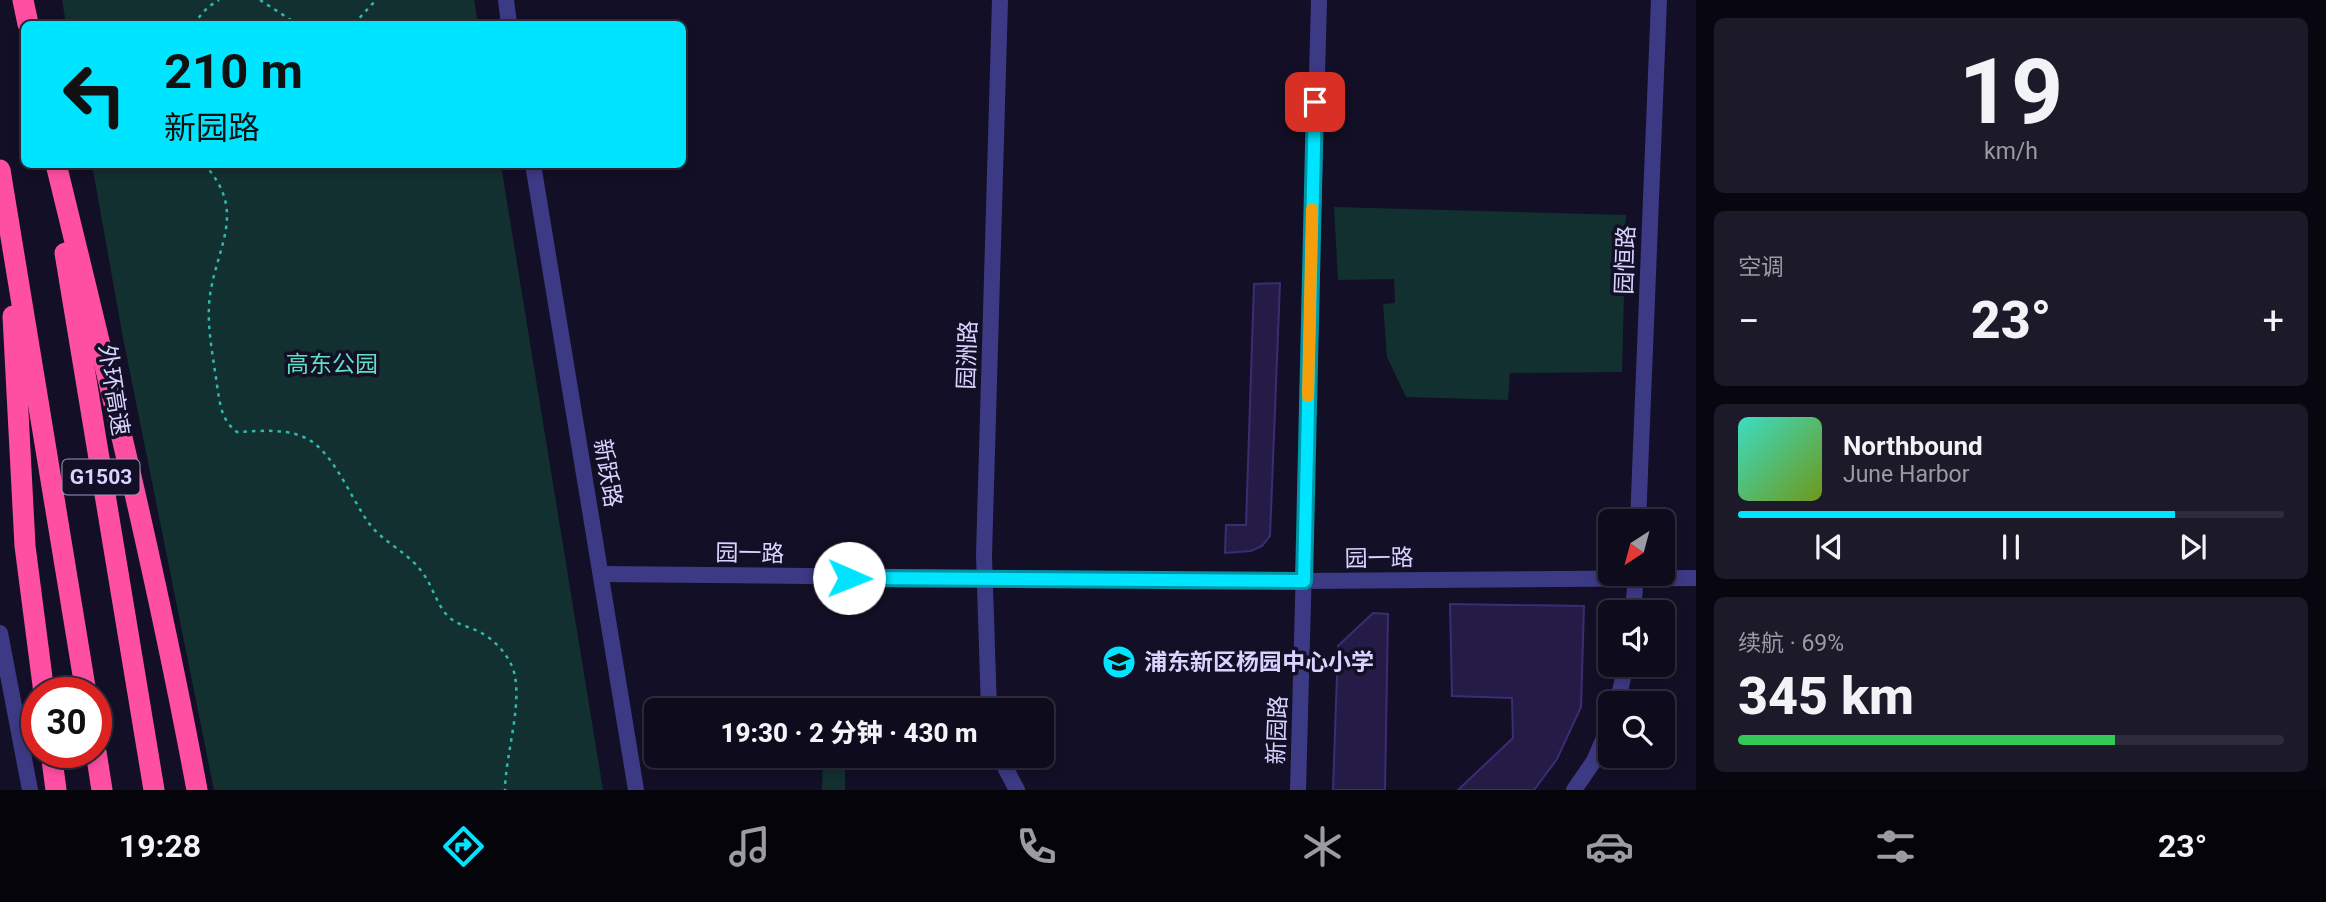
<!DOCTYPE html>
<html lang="zh">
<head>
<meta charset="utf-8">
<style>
  :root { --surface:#0e0b1c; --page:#1c1929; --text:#f1f3f6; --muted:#9b9ba3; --line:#2e2b3b; --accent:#00e5ff }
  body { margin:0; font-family:Roboto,"Noto Sans SC",sans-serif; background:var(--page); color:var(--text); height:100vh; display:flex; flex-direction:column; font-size:26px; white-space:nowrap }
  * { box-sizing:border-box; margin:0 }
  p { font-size:23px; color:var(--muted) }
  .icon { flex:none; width:38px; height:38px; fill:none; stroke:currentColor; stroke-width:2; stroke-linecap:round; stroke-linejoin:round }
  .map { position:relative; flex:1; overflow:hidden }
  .drawer { display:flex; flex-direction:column; gap:18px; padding:18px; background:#08060f; width:630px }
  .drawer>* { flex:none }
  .guide { position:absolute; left:21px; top:21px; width:665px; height:147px; border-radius:10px; box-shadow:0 4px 10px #0003,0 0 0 2px var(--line); background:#00e5ff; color:#111; overflow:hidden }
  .needle { width:46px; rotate:216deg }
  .fabs { position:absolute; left:1598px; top:509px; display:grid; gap:14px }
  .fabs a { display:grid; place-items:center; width:77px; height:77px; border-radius:10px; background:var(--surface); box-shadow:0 4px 10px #0003,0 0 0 2px var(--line); font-size:35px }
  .speed { position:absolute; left:21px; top:677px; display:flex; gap:14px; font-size:35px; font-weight:700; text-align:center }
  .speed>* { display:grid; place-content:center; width:91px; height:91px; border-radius:50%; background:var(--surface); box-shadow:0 4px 10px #0003,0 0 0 2px var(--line); line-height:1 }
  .speed .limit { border:10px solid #d22; background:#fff; color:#111 }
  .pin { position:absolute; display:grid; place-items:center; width:60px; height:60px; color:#fff; margin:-30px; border-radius:14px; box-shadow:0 4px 10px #0006 }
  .me { position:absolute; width:77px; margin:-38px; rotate:91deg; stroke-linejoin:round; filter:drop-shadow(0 0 5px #0008) }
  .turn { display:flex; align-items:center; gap:24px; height:147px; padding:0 28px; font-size:32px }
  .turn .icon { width:91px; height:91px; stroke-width:2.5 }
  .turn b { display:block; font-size:49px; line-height:60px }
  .big { font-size:52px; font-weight:800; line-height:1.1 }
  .drawer .card { flex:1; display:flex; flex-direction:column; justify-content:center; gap:10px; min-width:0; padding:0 24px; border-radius:10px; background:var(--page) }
  .drawer .dial { align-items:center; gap:0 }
  .dial b { font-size:91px; line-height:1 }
  .song { display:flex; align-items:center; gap:21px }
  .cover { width:84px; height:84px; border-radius:10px; background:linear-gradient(135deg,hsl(170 70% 55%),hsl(80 70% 35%)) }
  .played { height:7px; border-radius:4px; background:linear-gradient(90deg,var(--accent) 80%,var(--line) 80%) }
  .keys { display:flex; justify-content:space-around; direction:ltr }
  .heat { display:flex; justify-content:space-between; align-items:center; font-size:38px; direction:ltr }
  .charge { height:10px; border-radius:5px; background:linear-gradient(90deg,#34c759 69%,var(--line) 0) }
  .trip { position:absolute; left:644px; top:698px; width:410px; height:70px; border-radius:10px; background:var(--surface); box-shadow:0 4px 10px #0003,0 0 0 2px var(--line); font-weight:800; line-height:70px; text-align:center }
  .dock { display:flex; height:112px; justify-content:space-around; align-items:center; background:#06040b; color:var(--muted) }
  .dock .icon { width:49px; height:49px }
  .dock .active { color:var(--accent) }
  .dock b { font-size:32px; color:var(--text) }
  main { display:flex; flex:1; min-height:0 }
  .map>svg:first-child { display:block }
  .green { fill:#12302f }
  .building { fill:#241b47; stroke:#3b2d73; stroke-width:2 }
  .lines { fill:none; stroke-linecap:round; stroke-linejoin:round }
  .path { stroke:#2fb8b0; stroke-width:2.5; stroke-dasharray:3.5 5; stroke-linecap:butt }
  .minor { stroke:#3d3a85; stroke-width:16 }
  .highway { stroke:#ff4fa3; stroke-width:21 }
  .route-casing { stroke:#0095a6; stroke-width:18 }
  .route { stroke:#00e5ff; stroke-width:12 }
  .slow { stroke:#f59e0b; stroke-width:12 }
  .labels { text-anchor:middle; stroke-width:7; stroke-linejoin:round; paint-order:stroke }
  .shield { fill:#130f26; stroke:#9e99be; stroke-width:2 }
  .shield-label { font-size:21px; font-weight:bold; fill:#d9d4ff }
  .street-label { font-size:23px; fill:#d9d4ff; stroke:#130f26 }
  .park-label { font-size:23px; fill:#5fe0c0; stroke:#130f26 }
  .poi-label { font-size:23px; font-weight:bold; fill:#d9d4ff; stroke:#130f26; text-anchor:start }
</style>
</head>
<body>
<main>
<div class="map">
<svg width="1696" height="790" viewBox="0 0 1696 790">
  <rect width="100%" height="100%" fill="#130f26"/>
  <!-- green -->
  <g class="green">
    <path d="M 62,0 L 474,0 L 478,24 L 66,24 Z"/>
    <path d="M 92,165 L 501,165 L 603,790 L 214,790 L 123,338 Z"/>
    <path d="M 1334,207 L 1626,215 L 1622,372 L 1510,373 L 1508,400 L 1406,397 L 1387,357 L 1383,304 L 1395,303 L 1394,279 L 1338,280 Z"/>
    <path d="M 823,756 L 845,756 L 845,790 L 822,790 Z"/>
  </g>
  <!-- building -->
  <g class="building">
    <path d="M 1280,283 L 1270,536 L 1262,546 L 1251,551 L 1225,553 L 1226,525 L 1246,525 L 1254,284 Z"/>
    <path d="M 1450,604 L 1584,606 L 1581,707 L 1557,759 L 1534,790 L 1458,790 L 1513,738 L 1512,698 L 1452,696 Z"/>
    <path d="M 1373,613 L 1388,614 L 1385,790 L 1333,790 L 1338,646 Z"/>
  </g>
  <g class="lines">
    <!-- path -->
    <g class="path">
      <path d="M 260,0 L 297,24"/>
      <path d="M 193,24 L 208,7 L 219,0"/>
      <path d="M 354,24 L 376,0"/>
      <path d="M 204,164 C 247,211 218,243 210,295 C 206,325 213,355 217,385 C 220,404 221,420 237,432 C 263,431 292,427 314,443 C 336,460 352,499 368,522 C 382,542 408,552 422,572 C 432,585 436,602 446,614 C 454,624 467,626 478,631 C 492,638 504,650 511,664 C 526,695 505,754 505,790"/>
    </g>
    <!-- minor -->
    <g class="minor">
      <path d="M 506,0 L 509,24"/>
      <path d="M 533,164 L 636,790"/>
      <path d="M 1638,522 L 1659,0"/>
      <path d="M 601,574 L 1304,581 L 1696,578"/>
      <path d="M 1633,612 L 1636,574"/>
      <path d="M 0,633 L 30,790"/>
      <path d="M 1617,704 L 1626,665"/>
      <path d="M 989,710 L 984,555 L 1000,0"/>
      <path d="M 999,756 L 1017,790"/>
      <path d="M 1298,790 L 1319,0"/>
      <path d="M 1574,790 L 1594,761 L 1610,724"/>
    </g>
    <!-- highway -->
    <g class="highway">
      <path d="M 23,0 L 28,24"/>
      <path d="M 56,164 C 107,372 158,580 197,790"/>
      <path d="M 0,170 L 86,693"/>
      <path d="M 65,253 L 154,790"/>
      <path d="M 13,316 L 25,546 L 44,693"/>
      <path d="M 51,752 L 56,790"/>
      <path d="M 96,752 L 102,790"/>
    </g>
  </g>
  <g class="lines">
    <defs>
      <path id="route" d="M 849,578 L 1304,581 L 1315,102"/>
    </defs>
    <!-- route casing -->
    <use href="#route" class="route-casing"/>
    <!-- route -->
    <use href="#route" class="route"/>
    <!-- slow -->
    <path class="slow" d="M 1308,396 L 1312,209"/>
  </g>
  <!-- icons -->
  <defs>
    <symbol id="school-disc" viewBox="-11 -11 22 22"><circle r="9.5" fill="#00e5ff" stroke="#130f26"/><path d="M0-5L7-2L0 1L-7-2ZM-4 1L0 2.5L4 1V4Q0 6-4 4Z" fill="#111"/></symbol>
  </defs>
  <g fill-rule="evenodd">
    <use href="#school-disc" x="1100" y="643" width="38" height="38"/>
  </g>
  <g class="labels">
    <!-- shield labels -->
    <rect class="shield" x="62.5" y="459.5" width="77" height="35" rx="5"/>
    <g class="shield-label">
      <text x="101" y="484">G1503</text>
    </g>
    <!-- street labels -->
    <g class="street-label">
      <text transform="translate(1625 260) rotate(-88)" y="8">园恒路</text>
      <text transform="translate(967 355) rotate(-88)" y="8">园洲路</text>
      <text transform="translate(114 390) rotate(81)" y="8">外环高速</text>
      <text transform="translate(608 473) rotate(80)" y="8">新跃路</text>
      <text transform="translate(750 553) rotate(1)" y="8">园一路</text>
      <text transform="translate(1379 558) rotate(-1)" y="8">园一路</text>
      <text transform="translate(1277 730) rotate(-88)" y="8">新园路</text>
    </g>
    <!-- park labels -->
    <g class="park-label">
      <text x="332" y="372">高东公园</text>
    </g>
    <!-- poi labels -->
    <g class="poi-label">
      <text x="1144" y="670">浦东新区杨园中心小学</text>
    </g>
  </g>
</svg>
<div class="fabs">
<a><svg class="needle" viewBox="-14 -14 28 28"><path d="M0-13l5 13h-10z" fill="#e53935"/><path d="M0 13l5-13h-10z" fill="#9b9ba3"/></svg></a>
<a><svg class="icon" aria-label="sound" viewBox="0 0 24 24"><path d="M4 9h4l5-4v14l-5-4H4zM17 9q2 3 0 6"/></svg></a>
<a><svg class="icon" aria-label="search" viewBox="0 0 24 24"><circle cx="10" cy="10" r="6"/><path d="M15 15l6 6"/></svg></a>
</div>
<div class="speed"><div class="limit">30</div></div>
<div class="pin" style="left:1315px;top:102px;background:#d93025"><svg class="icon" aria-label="arrive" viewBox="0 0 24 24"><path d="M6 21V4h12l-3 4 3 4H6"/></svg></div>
<svg class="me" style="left:849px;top:578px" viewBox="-20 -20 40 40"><circle r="19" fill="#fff"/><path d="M0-13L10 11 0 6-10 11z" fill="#00e5ff"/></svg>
<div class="trip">19:30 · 2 分钟 · 430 m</div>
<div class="guide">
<div class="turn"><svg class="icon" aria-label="left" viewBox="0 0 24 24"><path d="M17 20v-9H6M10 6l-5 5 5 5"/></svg><div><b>210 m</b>新园路</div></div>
</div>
</div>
<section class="drawer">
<div class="card dial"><b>19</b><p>km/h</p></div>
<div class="card"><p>空调</p>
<div class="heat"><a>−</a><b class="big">23°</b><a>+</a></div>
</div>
<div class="card">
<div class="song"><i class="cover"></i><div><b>Northbound</b><p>June Harbor</p></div></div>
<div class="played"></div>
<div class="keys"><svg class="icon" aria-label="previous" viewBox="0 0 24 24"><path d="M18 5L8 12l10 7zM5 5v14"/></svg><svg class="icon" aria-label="pause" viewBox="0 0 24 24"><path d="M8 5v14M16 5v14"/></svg><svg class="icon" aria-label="next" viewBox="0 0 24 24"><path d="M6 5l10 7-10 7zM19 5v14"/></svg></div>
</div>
<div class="card"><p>续航 · 69%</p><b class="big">345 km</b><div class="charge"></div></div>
</section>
</main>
<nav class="dock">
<b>19:28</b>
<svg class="icon active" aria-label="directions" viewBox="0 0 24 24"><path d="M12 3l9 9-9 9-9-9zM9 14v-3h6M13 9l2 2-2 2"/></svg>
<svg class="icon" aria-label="music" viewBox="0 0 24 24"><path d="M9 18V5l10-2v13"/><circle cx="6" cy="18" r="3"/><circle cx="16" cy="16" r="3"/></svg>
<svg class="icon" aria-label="phone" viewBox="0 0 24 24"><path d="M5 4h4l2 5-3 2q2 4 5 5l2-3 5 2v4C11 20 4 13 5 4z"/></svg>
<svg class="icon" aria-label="climate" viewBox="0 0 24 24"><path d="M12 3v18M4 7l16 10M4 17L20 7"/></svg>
<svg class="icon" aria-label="car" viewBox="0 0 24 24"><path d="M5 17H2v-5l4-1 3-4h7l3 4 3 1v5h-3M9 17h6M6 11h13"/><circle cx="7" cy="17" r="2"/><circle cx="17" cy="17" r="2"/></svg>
<svg class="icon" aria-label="filters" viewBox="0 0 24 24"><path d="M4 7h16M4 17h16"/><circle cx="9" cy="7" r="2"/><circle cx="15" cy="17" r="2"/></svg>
<b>23°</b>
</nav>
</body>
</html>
